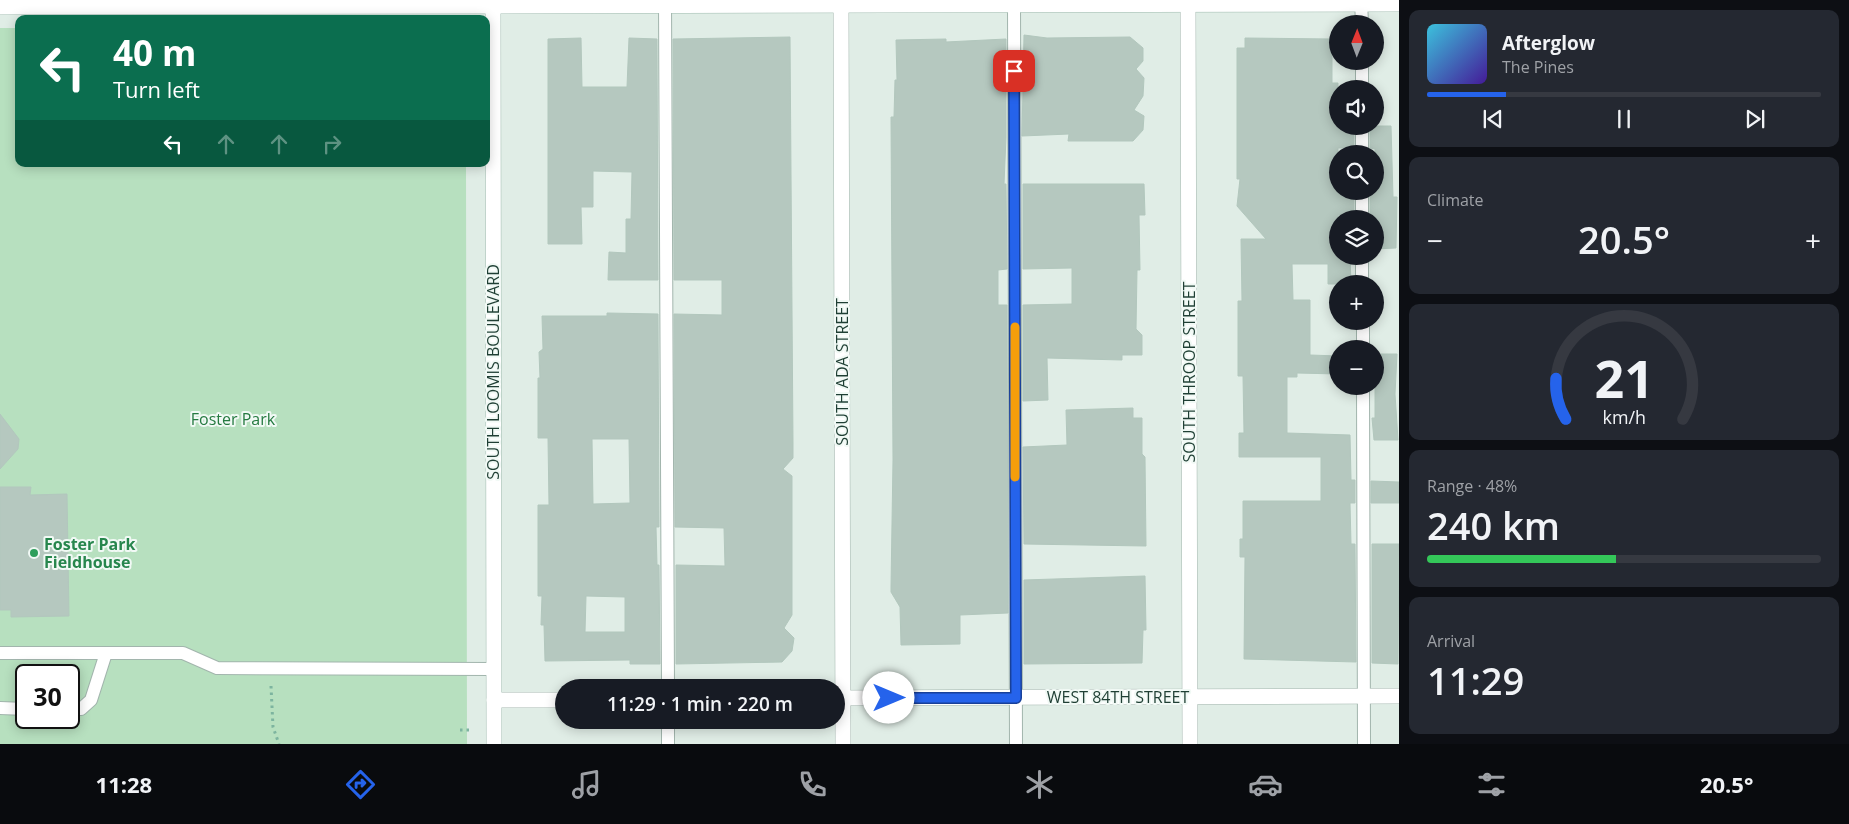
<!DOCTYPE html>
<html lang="en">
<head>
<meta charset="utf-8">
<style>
  :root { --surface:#171b24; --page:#242831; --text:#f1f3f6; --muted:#9ea1a6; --line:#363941; --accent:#2563eb }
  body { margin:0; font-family:"Open Sans",sans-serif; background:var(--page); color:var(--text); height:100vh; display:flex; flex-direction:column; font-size:19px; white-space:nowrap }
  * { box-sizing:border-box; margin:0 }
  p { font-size:16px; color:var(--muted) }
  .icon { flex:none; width:28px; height:28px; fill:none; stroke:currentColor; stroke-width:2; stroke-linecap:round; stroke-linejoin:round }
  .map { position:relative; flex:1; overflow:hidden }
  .sheet { display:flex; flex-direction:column; gap:10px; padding:10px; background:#0d0f14; width:450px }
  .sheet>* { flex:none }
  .top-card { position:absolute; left:15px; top:15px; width:475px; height:152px; border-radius:10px; box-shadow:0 2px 12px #0003; background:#0b6e4f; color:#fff; overflow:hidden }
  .needle { width:32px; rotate:1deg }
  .tools { position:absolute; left:1329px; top:15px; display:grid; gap:10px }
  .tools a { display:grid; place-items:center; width:55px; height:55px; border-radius:50%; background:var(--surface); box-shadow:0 2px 12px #0003; font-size:25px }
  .speed { position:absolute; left:15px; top:664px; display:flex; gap:10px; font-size:25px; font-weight:700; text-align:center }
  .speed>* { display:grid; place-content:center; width:65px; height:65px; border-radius:50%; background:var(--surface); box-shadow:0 2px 12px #0003; line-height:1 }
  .speed .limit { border:2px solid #111; border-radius:8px; background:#fff; color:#111 }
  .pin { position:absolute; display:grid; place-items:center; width:42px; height:42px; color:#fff; margin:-21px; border-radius:10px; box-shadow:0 2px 8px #0006 }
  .me { position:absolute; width:55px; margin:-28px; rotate:90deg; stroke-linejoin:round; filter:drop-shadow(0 0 4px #0008) }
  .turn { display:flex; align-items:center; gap:18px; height:105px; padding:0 15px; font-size:22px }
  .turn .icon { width:65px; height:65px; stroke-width:2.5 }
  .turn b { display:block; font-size:35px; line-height:42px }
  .lanes { display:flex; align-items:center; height:48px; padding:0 15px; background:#0003; justify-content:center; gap:25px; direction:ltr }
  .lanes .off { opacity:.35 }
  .big { font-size:38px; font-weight:600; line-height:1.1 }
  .sheet .card { flex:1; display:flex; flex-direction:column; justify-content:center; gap:8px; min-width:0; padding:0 18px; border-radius:10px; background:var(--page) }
  .sheet .dial { align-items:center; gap:0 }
  .dial svg { height:130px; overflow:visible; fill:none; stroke:var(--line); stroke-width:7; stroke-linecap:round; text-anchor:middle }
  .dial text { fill:var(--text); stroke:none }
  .song { display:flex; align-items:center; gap:15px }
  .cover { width:60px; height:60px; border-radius:8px; background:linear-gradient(135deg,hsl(190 70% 55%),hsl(260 70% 35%)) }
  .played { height:5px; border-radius:2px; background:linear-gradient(90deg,var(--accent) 20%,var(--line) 20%) }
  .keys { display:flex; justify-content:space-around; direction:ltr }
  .heat { display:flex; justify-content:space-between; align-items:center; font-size:28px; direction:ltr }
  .charge { height:8px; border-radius:4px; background:linear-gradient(90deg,#34c759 48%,var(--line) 0) }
  .trip { position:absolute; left:555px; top:679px; width:290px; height:50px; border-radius:25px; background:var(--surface); box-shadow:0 2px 12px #0003; font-weight:600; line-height:50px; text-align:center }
  .tabs { display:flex; height:80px; justify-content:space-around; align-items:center; background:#090b0e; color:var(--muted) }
  .tabs .icon { width:35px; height:35px }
  .tabs .on { color:var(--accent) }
  .tabs b { font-size:22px; color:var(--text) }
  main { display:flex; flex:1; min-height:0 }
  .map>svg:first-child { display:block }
  .green { fill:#b7e0bf; fill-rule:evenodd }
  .building { fill:#b5c8bf; stroke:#b2c7bd; fill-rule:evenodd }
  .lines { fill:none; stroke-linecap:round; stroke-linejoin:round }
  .lane-casing { stroke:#a2b5ad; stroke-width:14 }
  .street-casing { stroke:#a2b5ad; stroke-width:16 }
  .secondary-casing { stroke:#9ebaae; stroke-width:16 }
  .path { stroke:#7db49f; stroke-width:3; stroke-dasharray:2.5 4; stroke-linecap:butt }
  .lane { stroke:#fff; stroke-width:12 }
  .street { stroke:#fff; stroke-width:15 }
  .secondary { stroke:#fff; stroke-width:15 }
  .route-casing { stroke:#184099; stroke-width:12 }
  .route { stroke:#2563eb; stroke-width:9 }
  .slow { stroke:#f59e0b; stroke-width:9 }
  .leisure-dot { fill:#2e9e5b; stroke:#f1f9f5; stroke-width:2 }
  .labels { text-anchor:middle; stroke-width:4; stroke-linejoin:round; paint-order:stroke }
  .street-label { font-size:16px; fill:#1f3f34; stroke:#f1f9f5 }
  .park-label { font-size:16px; fill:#257a40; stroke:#f1f9f5 }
  .leisure-label { font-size:16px; font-weight:bold; fill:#27864d; stroke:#f1f9f5; text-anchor:start }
</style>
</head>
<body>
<main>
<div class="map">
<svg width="1399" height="744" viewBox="0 0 1399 744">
  <rect width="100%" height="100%" fill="#e0ede6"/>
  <!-- green -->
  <path class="green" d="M 0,28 L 19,28 L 19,164 L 466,164 L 467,744 L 0,744 ZM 26,675 L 69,675 L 69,718 L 26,718 Z"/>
  <!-- building -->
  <g class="building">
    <path d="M 1024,35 L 1047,38 L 1130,37 L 1143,48 L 1143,61 L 1136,69 L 1144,78 L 1143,96 L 1134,110 L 1144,116 L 1143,130 L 1133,141 L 1068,141 L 1069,134 L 1022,136 Z"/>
    <path d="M 790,37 L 793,444 L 793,458 L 783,469 L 792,476 L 792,615 L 784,628 L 794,638 L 792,651 L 782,662 L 676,664 L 676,565 L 725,566 L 724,528 L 675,527 L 674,314 L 722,315 L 722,280 L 674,280 L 673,39 Z"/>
    <path d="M 581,38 L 582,87 L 627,87 L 629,38 L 657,39 L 658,280 L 608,280 L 609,252 L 626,253 L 626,219 L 631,219 L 632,172 L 593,171 L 593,207 L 581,207 L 582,244 L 548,244 L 548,39 Z"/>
    <path d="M 1245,38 L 1332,39 L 1332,83 L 1338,83 L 1338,126 L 1354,126 L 1354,148 L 1338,148 L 1338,191 L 1354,191 L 1354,215 L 1338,215 L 1338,256 L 1350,256 L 1351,284 L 1328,284 L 1328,264 L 1292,264 L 1293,300 L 1310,300 L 1310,355 L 1338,356 L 1338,374 L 1297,373 L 1297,377 L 1287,377 L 1287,433 L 1350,435 L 1351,480 L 1355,480 L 1355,503 L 1350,503 L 1351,544 L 1355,544 L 1356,662 L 1244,659 L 1245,557 L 1240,557 L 1240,539 L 1243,539 L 1243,501 L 1321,501 L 1321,457 L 1239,457 L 1239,433 L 1244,433 L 1243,376 L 1238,376 L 1238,301 L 1242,301 L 1241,239 L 1266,239 L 1237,206 L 1240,179 L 1237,179 L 1237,48 L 1245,48 Z"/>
    <path d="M 946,39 L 946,42 L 1006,39 L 1006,137 L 1004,184 L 1006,184 L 1007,269 L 998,270 L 998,305 L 1007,305 L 1008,613 L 960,615 L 960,644 L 901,645 L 900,607 L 891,592 L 891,587 L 893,460 L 891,117 L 894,117 L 895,80 L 897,80 L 896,40 Z"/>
    <path d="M 1370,126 L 1391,126 L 1393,197 L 1397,197 L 1396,248 L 1375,249 L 1375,219 L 1370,215 L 1370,191 L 1375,191 L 1375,149 L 1370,148 Z"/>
    <path d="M 1023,184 L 1144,184 L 1145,215 L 1139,215 L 1140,270 L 1137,270 L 1136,329 L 1142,335 L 1142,355 L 1122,355 L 1122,360 L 1047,358 L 1048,400 L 1023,401 L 1023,305 L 1072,304 L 1072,268 L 1023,269 Z"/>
    <path d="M 607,313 L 658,314 L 659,527 L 656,527 L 657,565 L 659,565 L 660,664 L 630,664 L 630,660 L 545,661 L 544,625 L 541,625 L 542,596 L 538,596 L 538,505 L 549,505 L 548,438 L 538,438 L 538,378 L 540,378 L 539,352 L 543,349 L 542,316 L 607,316 ZM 592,439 L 629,439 L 630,503 L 593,504 ZM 586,596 L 625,597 L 625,632 L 585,632 Z"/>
    <path d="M 1375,354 L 1397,354 L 1395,394 L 1398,440 L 1374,440 L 1372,418 L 1375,418 Z"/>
    <path d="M 1133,408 L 1133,418 L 1142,418 L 1142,454 L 1145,457 L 1146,546 L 1024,544 L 1023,447 L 1067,445 L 1066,410 Z"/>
    <path d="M 0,414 L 19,439 L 18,449 L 0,469 Z"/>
    <path d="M 1371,481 L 1399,482 L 1399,503 L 1371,503 Z"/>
    <path d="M 0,487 L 31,487 L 30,495 L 67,494 L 69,616 L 11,617 L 11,610 L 0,610 Z"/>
    <path d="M 1372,544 L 1399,544 L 1398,664 L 1372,663 Z"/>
    <path d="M 1145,576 L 1146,630 L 1143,630 L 1142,663 L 1024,664 L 1024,580 Z"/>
  </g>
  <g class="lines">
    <defs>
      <g id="lane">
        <path d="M 665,0 L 668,688"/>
        <path d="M 1014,0 L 1016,744"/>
        <path d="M 1361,0 L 1362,24"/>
        <path d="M 1362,61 L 1362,89"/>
        <path d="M 1362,126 L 1362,154"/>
        <path d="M 1362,191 L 1362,219"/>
        <path d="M 1362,256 L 1362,284"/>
        <path d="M 1363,321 L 1363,349"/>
        <path d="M 1363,386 L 1364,744"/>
        <path d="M 0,653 L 183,653 L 217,668 L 494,669"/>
        <path d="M 0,708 L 26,709"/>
        <path d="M 69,709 L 81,709 L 91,700 L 106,653"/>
        <path d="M 668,720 L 668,744"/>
      </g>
      <g id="street">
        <path d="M 841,0 L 843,744"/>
        <path d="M 1188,0 L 1190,744"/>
        <path d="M 836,698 L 1399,696"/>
        <path d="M 494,700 L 564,700"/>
      </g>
      <g id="secondary">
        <path d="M 493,0 L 494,744"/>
        <path d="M 0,7 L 1399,4"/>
      </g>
    </defs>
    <!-- lane casing -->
    <use href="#lane" class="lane-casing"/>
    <!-- street casing -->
    <use href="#street" class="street-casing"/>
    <!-- secondary casing -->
    <use href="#secondary" class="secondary-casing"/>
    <!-- path -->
    <g class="path">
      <path d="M 271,686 L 273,727 L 279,744"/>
      <path d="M 460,730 L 469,730"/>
    </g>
    <!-- lane -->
    <use href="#lane" class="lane"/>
    <!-- street -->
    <use href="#street" class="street"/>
    <!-- secondary -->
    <use href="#secondary" class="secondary"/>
  </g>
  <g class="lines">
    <defs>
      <path id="route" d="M 889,698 L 1016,698 L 1014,71"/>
    </defs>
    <!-- route casing -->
    <use href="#route" class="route-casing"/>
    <!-- route -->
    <use href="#route" class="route"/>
    <!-- slow -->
    <path class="slow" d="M 1015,327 L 1015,477"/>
  </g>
  <!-- markers -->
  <circle class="leisure-dot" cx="34" cy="553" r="5"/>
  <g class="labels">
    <!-- street labels -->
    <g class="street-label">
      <text transform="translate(493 372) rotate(-90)" y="6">SOUTH LOOMIS BOULEVARD</text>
      <text transform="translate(842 372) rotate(-90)" y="6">SOUTH ADA STREET</text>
      <text transform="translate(1189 372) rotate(-90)" y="6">SOUTH THROOP STREET</text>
      <text x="1118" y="703">WEST 84TH STREET</text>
    </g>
    <!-- park labels -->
    <g class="park-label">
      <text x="233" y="425">Foster Park</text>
    </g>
    <!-- leisure labels -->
    <g class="leisure-label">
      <text x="44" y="550">Foster Park<tspan x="44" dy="18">Fieldhouse</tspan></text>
    </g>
  </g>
</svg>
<div class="tools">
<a><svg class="needle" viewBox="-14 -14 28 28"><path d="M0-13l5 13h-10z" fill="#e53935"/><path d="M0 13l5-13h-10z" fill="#9ea1a6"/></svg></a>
<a><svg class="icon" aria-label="sound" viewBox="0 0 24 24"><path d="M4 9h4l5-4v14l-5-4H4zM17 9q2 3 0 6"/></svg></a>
<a><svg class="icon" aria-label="search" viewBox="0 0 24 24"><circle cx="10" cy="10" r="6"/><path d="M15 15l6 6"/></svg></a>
<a><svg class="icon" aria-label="layers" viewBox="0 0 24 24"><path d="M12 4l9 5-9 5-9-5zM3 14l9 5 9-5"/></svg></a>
<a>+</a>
<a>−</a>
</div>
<div class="speed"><div class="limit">30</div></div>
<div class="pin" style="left:1014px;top:71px;background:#d93025"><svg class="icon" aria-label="arrive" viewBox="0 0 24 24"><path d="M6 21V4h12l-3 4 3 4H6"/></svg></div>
<svg class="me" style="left:889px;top:698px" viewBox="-20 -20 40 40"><circle r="19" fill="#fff"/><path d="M0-13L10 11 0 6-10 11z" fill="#2563eb"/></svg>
<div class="trip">11:29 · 1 min · 220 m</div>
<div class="top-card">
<div class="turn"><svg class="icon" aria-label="left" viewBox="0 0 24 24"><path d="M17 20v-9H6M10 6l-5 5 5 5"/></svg><div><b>40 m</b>Turn left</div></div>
<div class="lanes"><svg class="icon" aria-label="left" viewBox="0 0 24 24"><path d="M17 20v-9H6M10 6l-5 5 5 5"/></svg><svg class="icon off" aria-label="ahead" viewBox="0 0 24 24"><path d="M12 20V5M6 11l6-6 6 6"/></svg><svg class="icon off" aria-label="ahead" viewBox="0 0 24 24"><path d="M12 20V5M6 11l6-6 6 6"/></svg><svg class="icon off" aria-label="right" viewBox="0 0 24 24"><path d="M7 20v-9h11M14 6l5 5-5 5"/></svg></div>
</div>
</div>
<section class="sheet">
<div class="card">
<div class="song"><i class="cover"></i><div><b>Afterglow</b><p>The Pines</p></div></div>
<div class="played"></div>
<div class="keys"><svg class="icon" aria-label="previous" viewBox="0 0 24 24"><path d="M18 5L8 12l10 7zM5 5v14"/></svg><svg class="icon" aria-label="pause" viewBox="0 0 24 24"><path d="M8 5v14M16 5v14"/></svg><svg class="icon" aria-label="next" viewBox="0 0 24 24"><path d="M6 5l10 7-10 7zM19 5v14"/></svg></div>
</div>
<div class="card"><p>Climate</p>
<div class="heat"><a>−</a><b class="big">20.5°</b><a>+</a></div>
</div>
<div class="card dial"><svg viewBox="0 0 100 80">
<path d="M14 69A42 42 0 1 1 86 69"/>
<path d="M14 69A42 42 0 0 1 8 44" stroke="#2563eb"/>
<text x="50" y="56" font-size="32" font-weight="700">21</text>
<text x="50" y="72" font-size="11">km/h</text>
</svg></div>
<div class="card"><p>Range · 48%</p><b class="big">240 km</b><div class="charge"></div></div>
<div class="card"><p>Arrival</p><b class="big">11:29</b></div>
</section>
</main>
<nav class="tabs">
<b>11:28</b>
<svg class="icon on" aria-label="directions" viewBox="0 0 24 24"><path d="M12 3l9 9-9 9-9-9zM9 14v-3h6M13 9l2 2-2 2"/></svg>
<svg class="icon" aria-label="music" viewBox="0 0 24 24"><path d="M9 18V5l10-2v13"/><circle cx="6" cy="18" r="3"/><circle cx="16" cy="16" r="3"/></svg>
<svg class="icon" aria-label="phone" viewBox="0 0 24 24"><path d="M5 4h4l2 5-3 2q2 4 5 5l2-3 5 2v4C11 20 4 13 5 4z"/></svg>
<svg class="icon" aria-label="climate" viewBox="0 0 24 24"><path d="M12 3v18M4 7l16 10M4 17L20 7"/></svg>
<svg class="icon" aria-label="car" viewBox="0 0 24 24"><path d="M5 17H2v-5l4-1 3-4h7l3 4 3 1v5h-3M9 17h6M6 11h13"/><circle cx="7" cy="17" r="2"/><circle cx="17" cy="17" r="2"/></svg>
<svg class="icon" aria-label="filters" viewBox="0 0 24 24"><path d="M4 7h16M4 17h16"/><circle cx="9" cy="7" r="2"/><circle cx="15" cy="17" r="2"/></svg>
<b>20.5°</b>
</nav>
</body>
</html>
